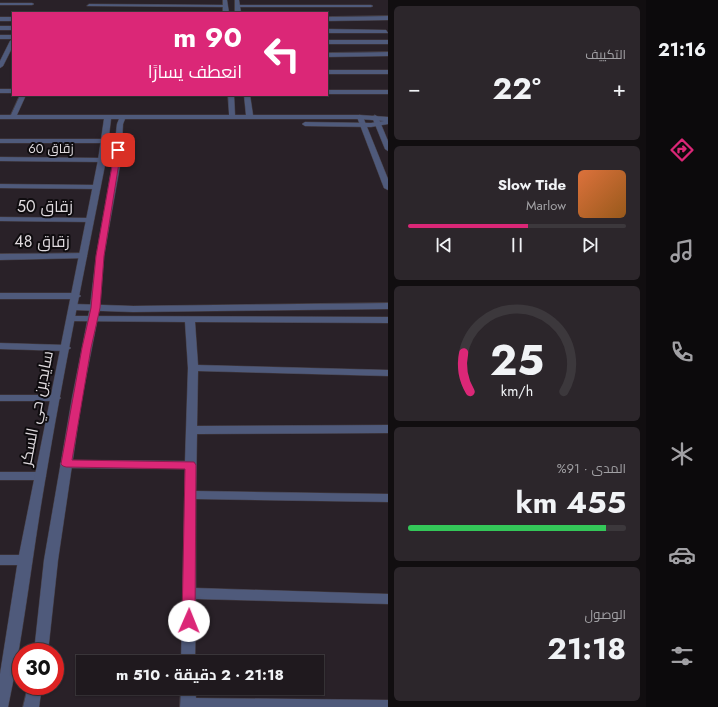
<!DOCTYPE html>
<html lang="ar">
<head>
<meta charset="utf-8">
<style>
  :root { --surface:#1f191e; --page:#2c262b; --text:#f1f3f6; --muted:#a1a0a4; --line:#3c383c; --accent:#db2777 }
  body { margin:0; font-family:Jost,Cairo,sans-serif; background:var(--page); color:var(--text); direction:rtl; height:100vh; display:flex; flex-direction:column; font-size:15px; white-space:nowrap }
  * { box-sizing:border-box; margin:0 }
  p { font-size:13px; color:var(--muted) }
  .icon { flex:none; width:22px; height:22px; fill:none; stroke:currentColor; stroke-width:2; stroke-linecap:round; stroke-linejoin:round }
  .map { position:relative; flex:1; overflow:hidden; direction:ltr }
  .drawer { display:flex; flex-direction:column; gap:6px; padding:6px; background:#110e10; width:258px }
  .drawer>* { flex:none }
  .top-card { position:absolute; left:12px; top:12px; width:316px; height:84px; border-radius:0px; box-shadow:0 1px 3px #0004,0 0 0 1px var(--line); direction:rtl; background:#db2777; color:#fff; overflow:hidden }
  .speed { position:absolute; left:12px; top:643px; display:flex; gap:8px; font-size:20px; font-weight:700; text-align:center }
  .speed>* { display:grid; place-content:center; width:52px; height:52px; border-radius:50%; background:var(--surface); box-shadow:0 1px 3px #0004,0 0 0 1px var(--line); line-height:1 }
  .speed .limit { border:6px solid #d22; background:#fff; color:#111 }
  .pin { position:absolute; display:grid; place-items:center; width:34px; height:34px; color:#fff; margin:-17px; border-radius:8px; box-shadow:0 2px 6px #0006 }
  .me { position:absolute; width:44px; margin:-22px; rotate:1deg; stroke-linejoin:round; filter:drop-shadow(0 0 3px #0008) }
  .turn { display:flex; align-items:center; gap:14px; height:84px; padding:0 20px; font-size:18px }
  .turn .icon { width:52px; height:52px; stroke-width:2.5 }
  .turn b { display:block; font-size:28px; line-height:34px }
  .big { font-size:30px; font-weight:700; line-height:1.1 }
  .drawer .card { flex:1; display:flex; flex-direction:column; justify-content:center; gap:6px; min-width:0; padding:0 14px; border-radius:6px; background:var(--page) }
  .drawer .dial { align-items:center; gap:0 }
  .dial svg { height:104px; overflow:visible; fill:none; stroke:var(--line); stroke-width:7; stroke-linecap:round; text-anchor:middle }
  .dial text { fill:var(--text); stroke:none }
  .song { display:flex; align-items:center; gap:12px }
  .cover { width:48px; height:48px; border-radius:6px; background:linear-gradient(135deg,hsl(20 70% 55%),hsl(30 70% 35%)) }
  .played { height:4px; border-radius:2px; background:linear-gradient(90deg,var(--accent) 55%,var(--line) 55%) }
  .keys { display:flex; justify-content:space-around; direction:ltr }
  .heat { display:flex; justify-content:space-between; align-items:center; font-size:22px; direction:ltr }
  .charge { height:6px; border-radius:3px; background:linear-gradient(90deg,#34c759 91%,var(--line) 0) }
  .trip { position:absolute; left:76px; top:655px; width:248px; height:40px; border-radius:0px; background:var(--surface); box-shadow:0 1px 3px #0004,0 0 0 1px var(--line); font-weight:700; line-height:40px; text-align:center; direction:rtl }
  main { display:flex; flex:1; min-height:0 }
  .dock { display:flex; flex-direction:column; width:72px; justify-content:space-around; align-items:center; background:#0c0a0c; color:var(--muted) }
  .dock .icon { width:28px; height:28px }
  .dock .current { color:var(--accent) }
  .dock b { font-size:18px; color:var(--text) }
  .map>svg:first-child { display:block }
  .lines { fill:none; stroke-linecap:round; stroke-linejoin:round }
  .minor-casing { stroke:#463f45; stroke-width:1 }
  .tertiary-casing { stroke:#463f45; stroke-width:1 }
  .minor { fill:#4f5a7b; fill-rule:evenodd }
  .tertiary { fill:#4f5a7b; fill-rule:evenodd }
  .route { fill:#db2777; stroke:#8e194d }
  .labels { text-anchor:middle; stroke-width:4; stroke-linejoin:round; paint-order:stroke }
  .far-street-label { font-size:13px; fill:#dfdade; stroke:#0f0c0f }
  .street-label { font-size:16px; fill:#dfdade; stroke:#0f0c0f }
</style>
</head>
<body>
<main>
<nav class="dock">
<b>21:16</b>
<svg class="icon current" aria-label="directions" viewBox="0 0 24 24"><path d="M12 3l9 9-9 9-9-9zM9 14v-3h6M13 9l2 2-2 2"/></svg>
<svg class="icon" aria-label="music" viewBox="0 0 24 24"><path d="M9 18V5l10-2v13"/><circle cx="6" cy="18" r="3"/><circle cx="16" cy="16" r="3"/></svg>
<svg class="icon" aria-label="phone" viewBox="0 0 24 24"><path d="M5 4h4l2 5-3 2q2 4 5 5l2-3 5 2v4C11 20 4 13 5 4z"/></svg>
<svg class="icon" aria-label="climate" viewBox="0 0 24 24"><path d="M12 3v18M4 7l16 10M4 17L20 7"/></svg>
<svg class="icon" aria-label="car" viewBox="0 0 24 24"><path d="M5 17H2v-5l4-1 3-4h7l3 4 3 1v5h-3M9 17h6M6 11h13"/><circle cx="7" cy="17" r="2"/><circle cx="17" cy="17" r="2"/></svg>
<svg class="icon" aria-label="filters" viewBox="0 0 24 24"><path d="M4 7h16M4 17h16"/><circle cx="9" cy="7" r="2"/><circle cx="15" cy="17" r="2"/></svg>
</nav>
<section class="drawer">
<div class="card"><p>التكييف</p>
<div class="heat"><a>−</a><b class="big">22°</b><a>+</a></div>
</div>
<div class="card">
<div class="song"><i class="cover"></i><div><b>Slow Tide</b><p>Marlow</p></div></div>
<div class="played"></div>
<div class="keys"><svg class="icon" aria-label="previous" viewBox="0 0 24 24"><path d="M18 5L8 12l10 7zM5 5v14"/></svg><svg class="icon" aria-label="pause" viewBox="0 0 24 24"><path d="M8 5v14M16 5v14"/></svg><svg class="icon" aria-label="next" viewBox="0 0 24 24"><path d="M6 5l10 7-10 7zM19 5v14"/></svg></div>
</div>
<div class="card dial"><svg viewBox="0 0 100 80">
<path d="M14 69A42 42 0 1 1 86 69"/>
<path d="M14 69A42 42 0 0 1 9 39" stroke="#db2777"/>
<text x="50" y="56" font-size="32" font-weight="700">25</text>
<text x="50" y="72" font-size="11">km/h</text>
</svg></div>
<div class="card"><p>المدى · 91%</p><b class="big">455 km</b><div class="charge"></div></div>
<div class="card"><p>الوصول</p><b class="big">21:18</b></div>
</section>
<div class="map">
<svg width="388" height="707" viewBox="0 0 388 707">
  <rect width="100%" height="100%" fill="#292128"/>
  <g class="lines">
    <defs>
      <g id="minor">
        <path d="M 0,3 L 32,3 L 34,4 L 32,5 L 0,5 Z"/>
        <path d="M 89,4 L 225,5 L 227,6 L 225,7 L 87,6 Z"/>
        <path d="M 238,5 L 371,5 L 373,6 L 371,7 L 236,7 Z"/>
        <path d="M 388,16 L 388,20 L 327,21 L 327,17 Z"/>
        <rect x="0" y="17" width="13" height="4"/>
        <rect x="0" y="26" width="13" height="4"/>
        <path d="M 327,29 L 386,30 L 388,33 L 327,33 Z"/>
        <rect x="0" y="35" width="13" height="4"/>
        <path d="M 13,39 L 13,46 L 3,66 L 0,68 L 0,61 L 10,41 Z"/>
        <rect x="327" y="40" width="61" height="4"/>
        <path d="M 388,52 L 388,56 L 327,57 L 327,53 Z"/>
        <rect x="327" y="70" width="61" height="4"/>
        <rect x="0" y="89" width="13" height="4"/>
        <rect x="327" y="90" width="61" height="4"/>
        <path d="M 20,95 L 26,95 L 16,117 L 11,118 L 10,117 Z"/>
        <path d="M 360,115 L 363,117 L 388,179 L 388,190 L 384,188 L 357,117 Z"/>
        <path d="M 375,115 L 378,117 L 388,141 L 388,151 L 385,149 L 372,117 Z"/>
        <path d="M 0,139 L 105,139 L 108,141 L 105,143 L 0,143 Z"/>
        <path d="M 0,157 L 102,158 L 106,160 L 102,162 L 0,161 Z"/>
        <path d="M 0,184 L 97,185 L 101,187 L 97,189 L 0,188 Z"/>
        <path d="M 0,217 L 90,218 L 94,220 L 90,222 L 0,221 Z"/>
        <path d="M 83,253 L 87,256 L 86,258 L 0,260 L 0,254 Z"/>
        <path d="M 0,293 L 76,293 L 81,296 L 76,299 L 0,299 Z"/>
        <path d="M 388,303 L 388,309 L 133,312 L 74,310 L 69,307 L 74,304 L 133,306 Z"/>
        <path d="M 72,316 L 388,317 L 388,323 L 195,322 L 198,365 L 388,370 L 388,376 L 198,371 L 197,426 L 388,425 L 388,433 L 197,434 L 196,491 L 388,494 L 388,502 L 196,499 L 196,588 L 388,594 L 388,604 L 196,599 L 195,662 L 181,662 L 185,469 L 66,468 L 62,467 L 60,464 L 62,461 L 66,460 L 185,461 L 188,368 L 185,322 L 69,321 L 67,319 L 69,317 Z"/>
        <path d="M 0,343 L 66,345 L 71,348 L 66,351 L 0,349 Z"/>
        <path d="M 0,395 L 56,395 L 61,398 L 56,401 L 0,401 Z"/>
        <path d="M 0,472 L 40,472 L 44,473 L 46,476 L 44,479 L 40,480 L 0,480 Z"/>
        <path d="M 0,555 L 25,555 L 30,556 L 32,560 L 30,564 L 25,565 L 0,565 Z"/>
        <path d="M 181,688 L 195,688 L 196,698 L 388,700 L 388,707 L 180,707 Z"/>
      </g>
      <g id="tertiary">
        <path d="M 223,0 L 227,0 L 229,13 L 223,13 Z"/>
        <path d="M 235,0 L 239,0 L 241,13 L 235,13 Z"/>
        <path d="M 228,95 L 234,95 L 235,115 L 246,115 L 244,95 L 250,95 L 253,115 L 360,115 L 388,117 L 388,124 L 371,127 L 305,126 L 302,124 L 305,122 L 371,123 L 384,121 L 360,119 L 125,119 L 123,124 L 121,160 L 104,256 L 100,307 L 82,398 L 58,560 L 48,652 L 34,652 L 44,560 L 72,398 L 90,307 L 96,256 L 113,160 L 117,124 L 119,119 L 111,119 L 106,160 C 85,267 63,373 45,481 C 32,556 24,632 8,707 L 0,707 L 0,674 L 18,560 L 98,160 L 104,119 L 0,119 L 0,115 L 229,115 Z"/>
        <path d="M 28,686 L 42,686 L 39,707 L 23,707 Z"/>
      </g>
    </defs>
    <!-- minor casing -->
    <use href="#minor" class="minor-casing"/>
    <!-- tertiary casing -->
    <use href="#tertiary" class="tertiary-casing"/>
    <!-- minor -->
    <use href="#minor" class="minor"/>
    <!-- tertiary -->
    <use href="#tertiary" class="tertiary"/>
  </g>
  <!-- route -->
  <path class="route" d="M 115,149 L 121,150 L 104,256 L 100,308 L 91,348 L 72,460 L 194,462 L 196,465 L 195,621 L 193,624 L 189,626 L 184,624 L 182,621 L 185,469 L 66,467 L 63,466 L 61,464 L 82,348 L 91,308 L 96,256 Z"/>
  <g class="labels">
    <!-- far-street labels -->
    <g class="far-street-label">
      <text x="51" y="153">زقاق 60</text>
    </g>
    <!-- street labels -->
    <g class="street-label">
      <text x="45" y="212">زقاق 50</text>
      <text x="42" y="247">زقاق 48</text>
      <text transform="translate(36 408) rotate(-79)" y="6">سايدين حي السكر</text>
    </g>
  </g>
</svg>
<div class="speed"><div class="limit">30</div></div>
<div class="pin" style="left:118px;top:150px;background:#d93025"><svg class="icon" aria-label="arrive" viewBox="0 0 24 24"><path d="M6 21V4h12l-3 4 3 4H6"/></svg></div>
<svg class="me" style="left:189px;top:621px" viewBox="-20 -20 40 40"><circle r="19" fill="#fff"/><path d="M0-13L10 11 0 6-10 11z" fill="#db2777"/></svg>
<div class="trip">21:18 · 2 دقيقة · 510 m</div>
<div class="top-card">
<div class="turn"><svg class="icon" aria-label="left" viewBox="0 0 24 24"><path d="M17 20v-9H6M10 6l-5 5 5 5"/></svg><div><b>90 m</b>انعطف يسارًا</div></div>
</div>
</div>
</main>
</body>
</html>
